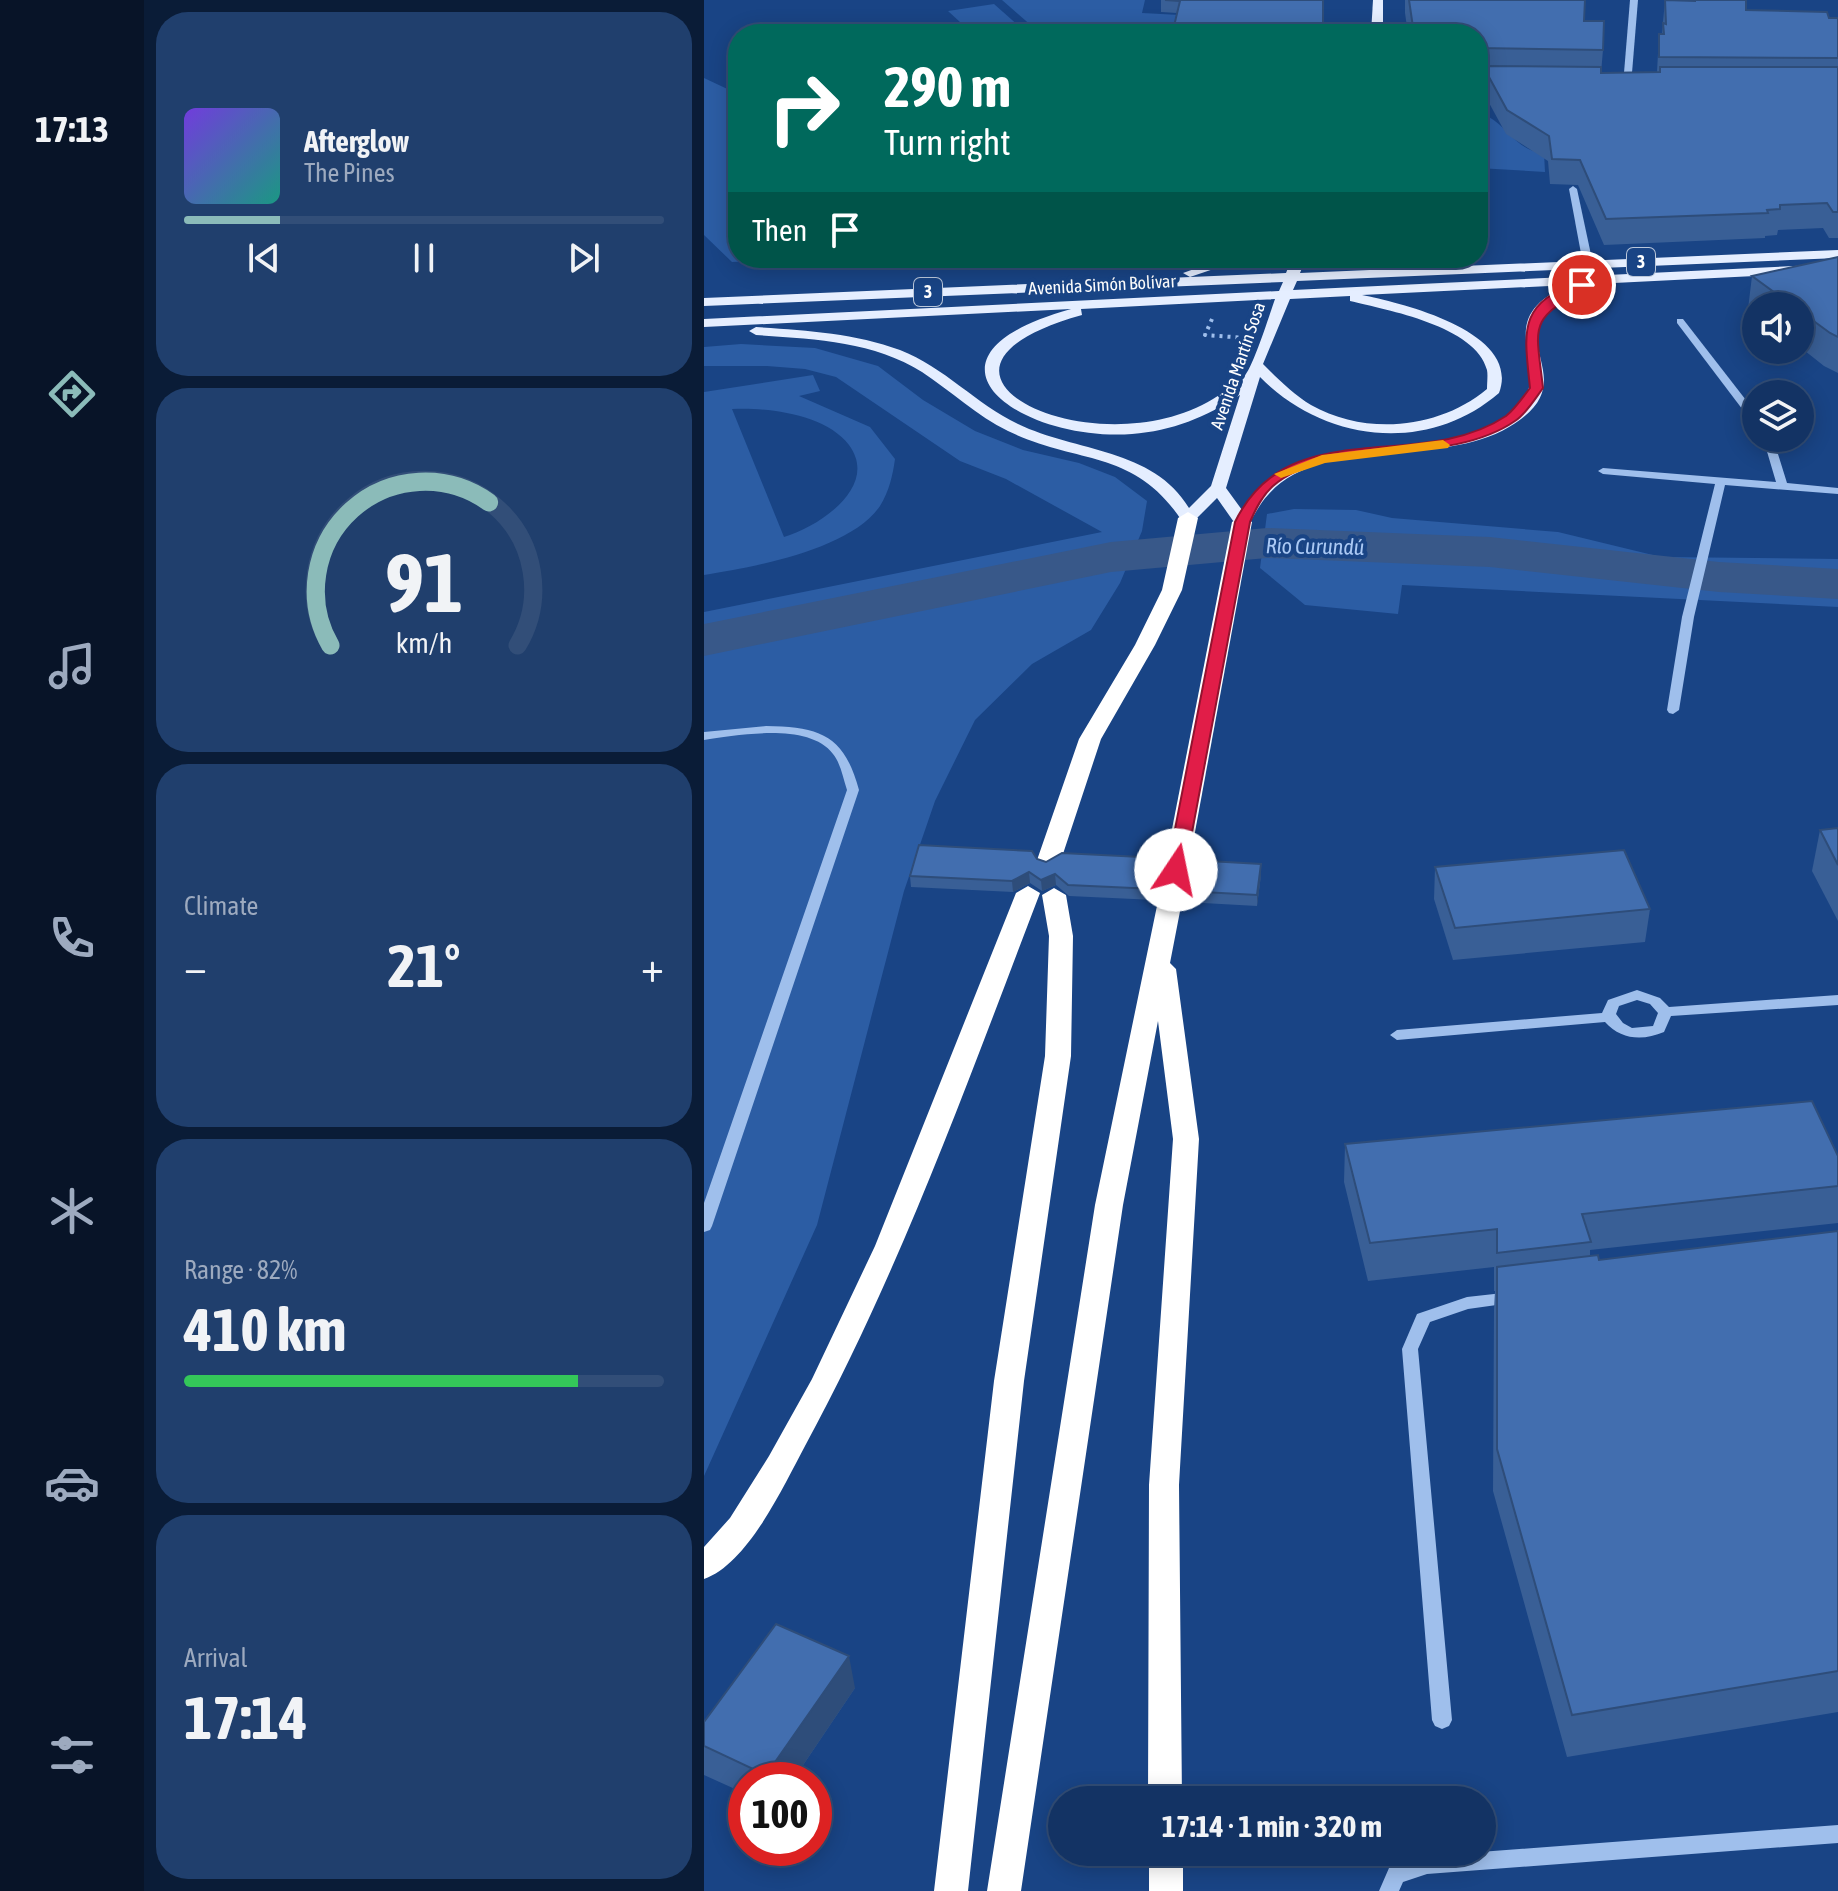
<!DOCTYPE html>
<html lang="en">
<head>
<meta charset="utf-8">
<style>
  :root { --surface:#133364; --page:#203f6d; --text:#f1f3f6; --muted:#9daabf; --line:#324e78; --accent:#8bbbb9 }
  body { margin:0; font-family:"Asap Condensed",sans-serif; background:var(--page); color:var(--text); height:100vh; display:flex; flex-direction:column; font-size:30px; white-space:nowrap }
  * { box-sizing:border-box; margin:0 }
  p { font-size:26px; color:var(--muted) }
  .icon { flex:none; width:44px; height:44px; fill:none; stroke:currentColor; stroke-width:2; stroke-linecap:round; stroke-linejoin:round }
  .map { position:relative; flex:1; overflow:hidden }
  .side { display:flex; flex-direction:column; gap:12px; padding:12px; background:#0a1c37; width:560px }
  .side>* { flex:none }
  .hud { position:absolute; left:24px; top:24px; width:760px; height:244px; border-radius:32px; box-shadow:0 4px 20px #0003,0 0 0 2px var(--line); background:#00695c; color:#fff; overflow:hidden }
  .tools { position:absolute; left:1038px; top:292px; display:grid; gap:16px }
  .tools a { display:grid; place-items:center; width:72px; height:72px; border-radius:50%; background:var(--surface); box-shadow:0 4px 20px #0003,0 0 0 2px var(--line); font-size:40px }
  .speed { position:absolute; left:24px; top:1762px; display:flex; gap:16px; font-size:40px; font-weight:700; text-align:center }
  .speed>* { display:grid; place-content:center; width:104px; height:104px; border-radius:50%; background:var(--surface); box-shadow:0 4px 20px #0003,0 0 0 2px var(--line); line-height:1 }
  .speed .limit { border:12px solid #d22; background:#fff; color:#111 }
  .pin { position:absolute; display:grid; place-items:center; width:68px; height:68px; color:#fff; margin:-34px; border:4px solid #fff; border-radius:50%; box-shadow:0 2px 8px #0007 }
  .me { position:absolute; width:88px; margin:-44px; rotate:11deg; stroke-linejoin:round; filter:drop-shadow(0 0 6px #0008) }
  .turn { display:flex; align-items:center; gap:28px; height:168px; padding:0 24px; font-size:36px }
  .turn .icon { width:104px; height:104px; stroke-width:2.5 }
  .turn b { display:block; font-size:56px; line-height:68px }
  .then { display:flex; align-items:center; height:76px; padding:0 24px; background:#0003; gap:16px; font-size:30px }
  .big { font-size:60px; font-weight:700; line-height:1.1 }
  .side .card { flex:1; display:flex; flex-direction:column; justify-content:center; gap:12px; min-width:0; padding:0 28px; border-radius:32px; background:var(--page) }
  .side .dial { align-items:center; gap:0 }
  .dial svg { height:208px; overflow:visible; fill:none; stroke:var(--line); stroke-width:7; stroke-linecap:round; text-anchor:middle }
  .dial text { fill:var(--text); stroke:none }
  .song { display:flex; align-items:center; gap:24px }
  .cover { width:96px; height:96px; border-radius:12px; background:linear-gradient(135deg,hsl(260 70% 55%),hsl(170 70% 35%)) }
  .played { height:8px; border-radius:4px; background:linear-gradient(90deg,var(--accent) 20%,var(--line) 20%) }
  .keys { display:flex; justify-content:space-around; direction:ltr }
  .heat { display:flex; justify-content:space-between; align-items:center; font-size:44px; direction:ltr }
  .charge { height:12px; border-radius:6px; background:linear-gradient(90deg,#34c759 82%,var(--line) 0) }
  .trip { position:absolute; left:344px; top:1786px; width:448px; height:80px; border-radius:40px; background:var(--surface); box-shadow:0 4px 20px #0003,0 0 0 2px var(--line); font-weight:700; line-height:80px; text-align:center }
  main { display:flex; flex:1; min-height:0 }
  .tab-bar { display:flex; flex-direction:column; width:144px; justify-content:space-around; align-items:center; background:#081428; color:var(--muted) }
  .tab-bar .icon { width:56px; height:56px }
  .tab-bar .selected { color:var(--accent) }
  .tab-bar b { font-size:36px; color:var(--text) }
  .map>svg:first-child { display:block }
  .green { fill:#2c5da4; fill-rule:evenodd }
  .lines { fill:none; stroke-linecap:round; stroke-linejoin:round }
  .river { fill:#385889; fill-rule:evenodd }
  .path { stroke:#9fbfec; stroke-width:4; stroke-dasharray:3 5; stroke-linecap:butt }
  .minor { fill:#9fbfec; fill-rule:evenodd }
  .major { fill:#e5eeff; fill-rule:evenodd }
  .highway { fill:#fff; fill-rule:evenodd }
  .wall { fill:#395f96 }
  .shaded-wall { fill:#2e4d7a }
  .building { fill:#426eaf; stroke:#2e4d7a; stroke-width:2 }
  .route { fill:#e11d48; stroke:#92132f; stroke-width:2 }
  .slow { fill:#f59e0b }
  .labels { text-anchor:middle; stroke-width:8; stroke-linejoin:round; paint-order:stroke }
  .shield { fill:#194485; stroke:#bac7da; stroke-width:2 }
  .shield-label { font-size:18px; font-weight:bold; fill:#fff }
  .far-street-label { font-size:18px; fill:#fff; stroke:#194485 }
  .water-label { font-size:22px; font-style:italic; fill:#abc9f4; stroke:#194485 }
</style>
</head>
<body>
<main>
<nav class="tab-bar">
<b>17:13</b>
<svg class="icon selected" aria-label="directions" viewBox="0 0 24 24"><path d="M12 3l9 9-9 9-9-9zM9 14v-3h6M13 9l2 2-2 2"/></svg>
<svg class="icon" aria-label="music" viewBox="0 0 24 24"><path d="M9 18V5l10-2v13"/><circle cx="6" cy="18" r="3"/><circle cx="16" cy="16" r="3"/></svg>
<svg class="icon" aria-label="phone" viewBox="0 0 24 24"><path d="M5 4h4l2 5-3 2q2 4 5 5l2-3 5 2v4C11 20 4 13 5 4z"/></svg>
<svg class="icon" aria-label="climate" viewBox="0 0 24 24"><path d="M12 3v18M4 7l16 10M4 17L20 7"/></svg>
<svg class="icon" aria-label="car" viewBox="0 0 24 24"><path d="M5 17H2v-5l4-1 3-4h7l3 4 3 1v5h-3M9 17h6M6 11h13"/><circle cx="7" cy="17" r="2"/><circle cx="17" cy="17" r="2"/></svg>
<svg class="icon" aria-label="filters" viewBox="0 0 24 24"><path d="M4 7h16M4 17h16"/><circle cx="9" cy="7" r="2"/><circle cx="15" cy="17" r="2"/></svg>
</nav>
<section class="side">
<div class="card">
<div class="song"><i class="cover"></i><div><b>Afterglow</b><p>The Pines</p></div></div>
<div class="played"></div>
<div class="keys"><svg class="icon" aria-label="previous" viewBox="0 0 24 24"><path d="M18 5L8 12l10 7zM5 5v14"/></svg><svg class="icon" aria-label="pause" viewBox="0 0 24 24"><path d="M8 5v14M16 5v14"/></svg><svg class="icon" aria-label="next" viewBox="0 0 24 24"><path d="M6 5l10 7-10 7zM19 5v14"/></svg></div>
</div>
<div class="card dial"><svg viewBox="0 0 100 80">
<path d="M14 69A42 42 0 1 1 86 69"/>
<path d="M14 69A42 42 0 0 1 75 14" stroke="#8bbbb9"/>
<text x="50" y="56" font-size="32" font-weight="700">91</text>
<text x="50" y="72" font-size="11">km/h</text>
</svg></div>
<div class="card"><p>Climate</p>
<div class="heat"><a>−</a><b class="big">21°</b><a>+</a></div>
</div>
<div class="card"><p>Range · 82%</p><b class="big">410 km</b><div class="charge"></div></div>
<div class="card"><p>Arrival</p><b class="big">17:14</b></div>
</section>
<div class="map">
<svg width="1134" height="1891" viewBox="0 0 1134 1891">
  <rect width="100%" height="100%" fill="#194485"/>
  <!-- green -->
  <g class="green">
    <path d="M 298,0 L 441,0 L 438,13 L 476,15 L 472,34 L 337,34 Z"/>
    <path d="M 290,4 L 324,34 L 269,34 L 244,11 Z"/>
    <path d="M 0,78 L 34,94 L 34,258 L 111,258 L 28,262 L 0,235 Z"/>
    <path d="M 774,95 L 782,95 L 785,117 C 804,128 815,152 840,153 L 841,172 L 774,168 Z"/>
    <path d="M 37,344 L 111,348 L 174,366 L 219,400 L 271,431 L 319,450 L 375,463 L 411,477 L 443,501 L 438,531 L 416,583 L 387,630 L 328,664 L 271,720 L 231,801 L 200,891 L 113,1225 L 0,1476 L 0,612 L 398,532 L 302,479 L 256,461 L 132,377 L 101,369 L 63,366 L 0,366 L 0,347 Z"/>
    <path d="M 109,375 L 116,391 L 95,396 L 166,427 L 191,459 C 189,474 185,492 176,506 C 146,550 49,567 0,575 L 0,392 ZM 28,409 C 62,407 122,414 145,445 C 176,487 114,527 80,537 Z"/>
    <path d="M 590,509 L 652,510 L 688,518 L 854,532 L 957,557 L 1134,559 L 1134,607 L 698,585 L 694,614 L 601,605 L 556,568 L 563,514 Z"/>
  </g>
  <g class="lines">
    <!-- river -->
    <path class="river" d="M 563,528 L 786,537 L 1015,562 L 1134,569 L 1134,599 L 1015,592 L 786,567 L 563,558 L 407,572 L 0,656 L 0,624 L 407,542 Z"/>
    <!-- path -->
    <path class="path" d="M 508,319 L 501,335 L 542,338"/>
    <!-- minor -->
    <g class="minor">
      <path d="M 926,0 L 934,0 L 927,85 L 923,87 L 919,85 Z"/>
      <path d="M 869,186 L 873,189 L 889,264 L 884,267 L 879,264 L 865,189 Z"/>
      <path d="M 973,319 L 979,319 L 1052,413 L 1052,423 L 1048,422 L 973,323 Z"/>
      <path d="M 1059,438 L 1069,438 L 1083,483 L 1134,488 L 1134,494 L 1021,485 L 990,617 L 975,710 L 969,714 L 965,713 L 963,710 L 978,617 L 1011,484 L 899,474 L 894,471 L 899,468 L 1072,482 Z"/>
      <path d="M 62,726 C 117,727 140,735 155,790 L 8,1226 L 6,1230 L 0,1232 L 0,1203 L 143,790 C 139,778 137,764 129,754 C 105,722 34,735 0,740 L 0,732 Z"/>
      <path d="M 933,990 L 956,998 L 965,1007 L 1134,995 L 1134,1005 L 967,1016 L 960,1032 C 939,1041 917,1040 901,1022 L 693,1040 L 686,1035 L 693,1030 L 898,1013 L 904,1000 ZM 933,1000 L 946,1004 L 954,1013 L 949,1026 L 928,1028 L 919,1023 L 912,1014 L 915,1006 Z"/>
      <path d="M 808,1292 L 814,1294 L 816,1298 L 814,1302 L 764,1309 L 726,1322 L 714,1349 L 748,1720 L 745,1726 L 738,1729 L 731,1726 L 728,1720 L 698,1349 L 713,1314 L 763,1297 Z"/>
      <path d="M 1134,1825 L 1134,1843 L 723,1874 L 699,1882 L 695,1891 L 675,1891 L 685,1868 L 723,1856 Z"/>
    </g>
    <!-- major -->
    <g class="major">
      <path d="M 669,0 L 679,0 L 679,34 L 667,34 Z"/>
      <path d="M 1134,250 L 1134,258 L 593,281 L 589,290 L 1134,264 L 1134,272 L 890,284 C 875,296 852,297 840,316 C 815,353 874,386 805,427 C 735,469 619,433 564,495 C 556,503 550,516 544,525 L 532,525 L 513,498 L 490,521 L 478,521 C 430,448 374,465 304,431 C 273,416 247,391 218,372 C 169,341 109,339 52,335 L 45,331 L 52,327 C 100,330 150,333 196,350 C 240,367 272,404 314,424 C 372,452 449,448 485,508 L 507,486 L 536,395 C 502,417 468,431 428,434 C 315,442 195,357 367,309 L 0,327 L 0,319 L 575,291 L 579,282 L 0,306 L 0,298 L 582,273 L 588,258 L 602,258 L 596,273 ZM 866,285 C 778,320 857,371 810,410 C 728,477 603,411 538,510 L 522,488 L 556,377 C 620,442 723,455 795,393 C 818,332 698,303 658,295 ZM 646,296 L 646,301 C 683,310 772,326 783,370 C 784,375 783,383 783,389 C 735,429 662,436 607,405 C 589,394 574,379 559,364 L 586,299 ZM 571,299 C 565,316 549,368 539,378 C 532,387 518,393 509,399 C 390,471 177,371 378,315 L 377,309 Z"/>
      <path d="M 521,258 L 542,258 L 486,277 L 479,273 Z"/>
    </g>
    <!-- highway -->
    <g class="highway">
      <path d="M 484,512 L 494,518 L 478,590 L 451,645 L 397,739 L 356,863 L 344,870 L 336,868 L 332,863 L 375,739 L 431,645 L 458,590 L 474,518 Z"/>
      <path d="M 538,516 L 548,522 L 484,870 L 472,877 L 460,870 L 528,522 Z"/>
      <path d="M 324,886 L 336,893 C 264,1081 197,1269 101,1446 C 80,1485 44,1564 0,1579 L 0,1547 L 26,1518 L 65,1456 L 108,1379 L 171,1246 L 312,893 Z"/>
      <path d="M 350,888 L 362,895 L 369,936 L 367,1056 L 320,1381 L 264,1891 L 230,1891 L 290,1381 L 341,1056 L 345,936 L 338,895 Z"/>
      <path d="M 466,894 L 478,901 L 466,963 L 472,969 L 495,1139 L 475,1485 L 478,1800 L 444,1800 L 445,1485 L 469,1139 L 454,1021 L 419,1205 L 317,1891 L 283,1891 L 391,1205 L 454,901 Z"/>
      <rect x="445" y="1852" width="34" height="39"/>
    </g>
  </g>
  <!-- wall -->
  <g class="wall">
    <path d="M 457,0 L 619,0 L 473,13 L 457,12 Z"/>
    <path d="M 701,0 L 881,0 L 880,21 L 899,50 L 897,73 L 953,72 L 955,34 L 958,34 L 961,0 L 988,1 L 988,0 L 1042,0 L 1042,10 L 1134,18 L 1134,238 L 1125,238 L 1119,228 L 1074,230 L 1073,235 L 1061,236 L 1061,238 L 900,245 L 874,185 L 846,184 L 844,161 L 802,134 L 778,90 L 778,78 L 774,78 L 774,34 L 704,34 L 701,13 Z"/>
    <path d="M 1134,257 L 1134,373 L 1120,366 L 1096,347 L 1096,306 L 1052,306 L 1052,314 L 1044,309 L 1048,276 Z"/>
    <path d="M 1134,828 L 1134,921 L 1108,871 L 1116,830 Z"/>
    <path d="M 333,859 L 342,862 L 470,868 L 557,864 L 557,875 L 553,906 L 481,902 L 468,891 L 451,900 L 365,896 L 352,885 L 338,891 L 326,883 L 309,892 L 207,887 L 206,876 Z"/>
    <path d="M 731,867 L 946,909 L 941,942 L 749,960 L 730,899 Z"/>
    <path d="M 641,1144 L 1134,1156 L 1134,1223 L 886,1250 L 886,1256 L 895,1260 L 1134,1231 L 1134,1712 L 863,1757 L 789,1491 L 790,1309 L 791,1291 L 790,1291 L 790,1267 L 664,1281 L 640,1182 Z"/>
    <path d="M 151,1688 L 89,1780 L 42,1780 L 42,1794 L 0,1775 L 0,1722 Z"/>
  </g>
  <!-- shaded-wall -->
  <g class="shaded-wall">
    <path d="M 557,864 L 557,875 L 553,906 L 553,895 Z"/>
    <path d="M 325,872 L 326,883 L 309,892 L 308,881 Z"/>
    <path d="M 351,874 L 352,885 L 338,891 L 337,880 Z"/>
    <path d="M 467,880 L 468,891 L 451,900 L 451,889 Z"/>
    <path d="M 145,1656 L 151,1688 L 89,1780 L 64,1780 L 62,1775 Z"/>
  </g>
  <!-- building -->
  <g class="building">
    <path d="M 461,0 L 619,0 L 619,34 L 470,34 L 470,26 L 476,1 Z"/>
    <path d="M 705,0 L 881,0 L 880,21 L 900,21 L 899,50 L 774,48 L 774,34 L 710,34 Z"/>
    <path d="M 961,0 L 991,1 L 991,0 L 1042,0 L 1042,10 L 1123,12 L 1125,18 L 1134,18 L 1134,58 L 955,57 L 955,34 L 960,34 L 959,23 L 962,24 Z"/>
    <path d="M 127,29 L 130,34 L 83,34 Z"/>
    <path d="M 779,66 L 897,67 L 897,73 L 956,72 L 956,67 L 1134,67 L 1134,212 L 1129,212 L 1123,203 L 1076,205 L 1076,209 L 1063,210 L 1064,213 L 902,219 L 876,160 L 848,159 L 845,136 L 803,110 Z"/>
    <path d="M 1134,257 L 1134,337 L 1126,333 L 1096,311 L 1096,306 L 1089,306 L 1048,276 Z"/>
    <path d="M 1134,828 L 1134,865 L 1116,830 Z"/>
    <path d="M 215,845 L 328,851 L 333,859 L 342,862 L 358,853 L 457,858 L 470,868 L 487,860 L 557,864 L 553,895 L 481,891 L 467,880 L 451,889 L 364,885 L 351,874 L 337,880 L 325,872 L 308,881 L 206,876 Z"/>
    <path d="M 920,850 L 946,909 L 751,928 L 731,867 Z"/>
    <path d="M 1108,1101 L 1134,1156 L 1134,1186 L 878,1214 L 887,1242 L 793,1253 L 793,1229 L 666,1243 L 641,1144 Z"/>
    <path d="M 1134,1231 L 1134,1671 L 868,1715 L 793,1449 L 793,1267 L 894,1255 L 895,1260 Z"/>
    <path d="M 72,1624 L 145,1656 L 62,1775 L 0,1746 L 0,1722 Z"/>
  </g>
  <!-- route -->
  <path class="route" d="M 878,281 L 883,283 L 883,288 C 823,320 832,325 839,388 C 831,399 822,414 811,421 C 741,469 626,436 569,486 C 558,496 552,508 546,522 L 481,870 L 478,874 L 466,874 L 463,870 L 531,522 C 585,411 715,474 802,416 C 811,409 819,397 826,388 C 820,330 813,303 878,281 Z"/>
  <!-- slow -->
  <path class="slow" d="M 739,440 L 746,445 L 744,448 L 621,463 L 577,478 L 570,474 L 618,455 Z"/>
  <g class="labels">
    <!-- shield labels -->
    <g class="shield">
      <rect x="923" y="248" width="28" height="28" rx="6"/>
      <rect x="210" y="278" width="28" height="28" rx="6"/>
    </g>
    <g class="shield-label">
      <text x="937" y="268">3</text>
      <text x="224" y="298">3</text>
    </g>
    <!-- far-street labels -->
    <g class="far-street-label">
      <text transform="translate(398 285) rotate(-3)" y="6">Avenida Simón Bolívar</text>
      <text transform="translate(534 366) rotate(-71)" y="6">Avenida Martín Sosa</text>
    </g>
    <!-- water labels -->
    <g class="water-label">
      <text transform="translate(611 546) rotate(1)" y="8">Río Curundú</text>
    </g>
  </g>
</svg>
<div class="tools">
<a><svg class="icon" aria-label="sound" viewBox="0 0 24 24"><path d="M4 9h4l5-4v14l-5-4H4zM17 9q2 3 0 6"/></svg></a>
<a><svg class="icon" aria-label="layers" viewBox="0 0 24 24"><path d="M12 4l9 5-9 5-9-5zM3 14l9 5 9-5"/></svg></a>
</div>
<div class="speed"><div class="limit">100</div></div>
<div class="pin" style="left:878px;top:285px;background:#d93025"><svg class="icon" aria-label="arrive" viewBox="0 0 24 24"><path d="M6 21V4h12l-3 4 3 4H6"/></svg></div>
<svg class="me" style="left:472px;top:870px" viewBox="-20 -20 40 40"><circle r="19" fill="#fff"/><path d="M0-13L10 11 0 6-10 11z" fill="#e11d48"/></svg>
<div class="trip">17:14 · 1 min · 320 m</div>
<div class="hud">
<div class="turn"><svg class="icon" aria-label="right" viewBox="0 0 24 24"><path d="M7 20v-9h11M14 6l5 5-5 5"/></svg><div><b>290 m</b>Turn right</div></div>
<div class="then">Then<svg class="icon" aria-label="arrive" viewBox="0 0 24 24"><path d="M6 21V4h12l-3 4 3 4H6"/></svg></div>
</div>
</div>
</main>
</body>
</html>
